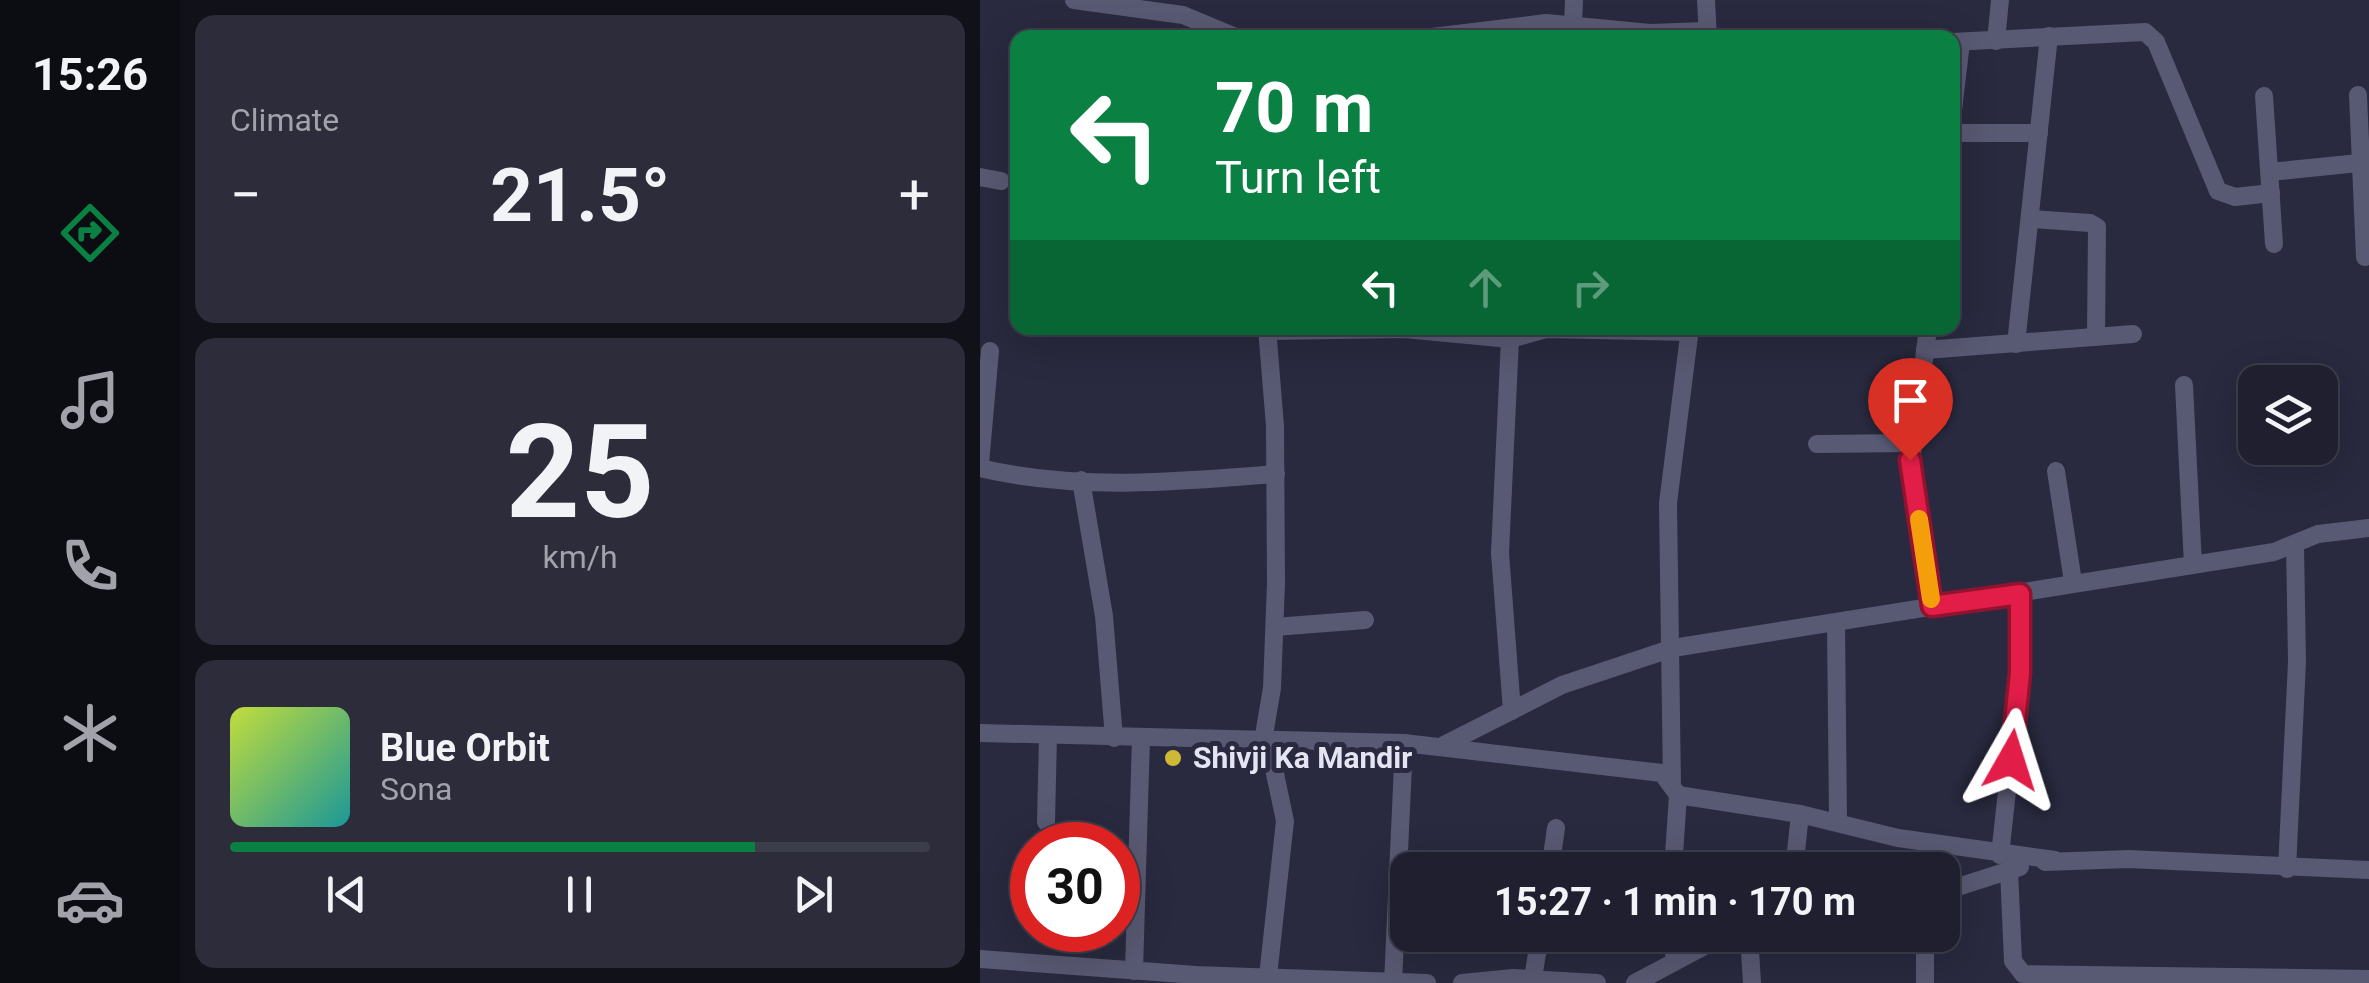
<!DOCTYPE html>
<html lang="en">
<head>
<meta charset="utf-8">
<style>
  :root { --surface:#1f1f2f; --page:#2c2c3b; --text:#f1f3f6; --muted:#a1a2aa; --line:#3c3d4b; --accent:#0b8043 }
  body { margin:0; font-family:Roboto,sans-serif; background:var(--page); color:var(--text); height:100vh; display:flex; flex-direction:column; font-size:38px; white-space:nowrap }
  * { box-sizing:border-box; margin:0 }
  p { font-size:32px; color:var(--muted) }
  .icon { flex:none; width:55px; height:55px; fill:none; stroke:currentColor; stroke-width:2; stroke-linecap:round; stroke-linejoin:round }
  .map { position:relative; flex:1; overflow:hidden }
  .side { display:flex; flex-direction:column; gap:15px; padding:15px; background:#11111a; width:800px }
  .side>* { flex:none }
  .guide { position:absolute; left:30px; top:30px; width:950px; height:305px; border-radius:20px; box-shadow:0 10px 40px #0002,0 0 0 2px var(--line); background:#0b8043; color:#fff; overflow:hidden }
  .controls { position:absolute; left:1258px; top:365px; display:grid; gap:20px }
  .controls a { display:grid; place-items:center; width:100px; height:100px; border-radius:20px; background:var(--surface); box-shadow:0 10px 40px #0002,0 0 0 2px var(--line); font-size:50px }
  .speed { position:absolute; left:30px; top:822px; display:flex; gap:20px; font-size:50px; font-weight:700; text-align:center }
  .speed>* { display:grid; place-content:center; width:130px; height:130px; border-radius:50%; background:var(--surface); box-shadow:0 10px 40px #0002,0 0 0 2px var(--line); line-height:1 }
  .speed .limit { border:15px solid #d22; background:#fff; color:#111 }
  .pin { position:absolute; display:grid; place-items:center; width:85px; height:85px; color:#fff; margin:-102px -42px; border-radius:50% 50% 50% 0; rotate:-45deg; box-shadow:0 0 10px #0007 }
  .pin .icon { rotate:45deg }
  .me { position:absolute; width:110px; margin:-55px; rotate:6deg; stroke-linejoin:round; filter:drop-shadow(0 0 8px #0008) }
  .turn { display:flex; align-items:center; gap:35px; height:210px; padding:0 40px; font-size:45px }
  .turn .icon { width:130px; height:130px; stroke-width:2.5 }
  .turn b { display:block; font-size:70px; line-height:85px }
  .lanes { display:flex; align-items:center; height:95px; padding:0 40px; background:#0003; justify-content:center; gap:50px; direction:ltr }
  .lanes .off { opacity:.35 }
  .big { font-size:75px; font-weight:700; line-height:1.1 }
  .side .tile { flex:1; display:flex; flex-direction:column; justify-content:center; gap:15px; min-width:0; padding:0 35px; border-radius:20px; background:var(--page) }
  .side .dial { align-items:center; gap:0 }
  .dial b { font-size:130px; line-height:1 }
  .song { display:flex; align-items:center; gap:30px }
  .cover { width:120px; height:120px; border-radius:15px; background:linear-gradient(135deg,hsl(70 70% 55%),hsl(180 70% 35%)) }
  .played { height:10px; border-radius:5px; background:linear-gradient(90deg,var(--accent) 75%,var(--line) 75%) }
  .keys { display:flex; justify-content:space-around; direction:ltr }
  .heat { display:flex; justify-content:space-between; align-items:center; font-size:55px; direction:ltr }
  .trip { position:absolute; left:410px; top:852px; width:570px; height:100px; border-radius:20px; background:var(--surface); box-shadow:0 10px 40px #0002,0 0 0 2px var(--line); font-weight:700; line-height:100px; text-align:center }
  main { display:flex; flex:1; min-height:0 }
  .tab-bar { display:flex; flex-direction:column; width:180px; justify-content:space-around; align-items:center; background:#0c0c13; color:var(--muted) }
  .tab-bar .icon { width:70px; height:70px }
  .tab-bar .active { color:var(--accent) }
  .tab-bar b { font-size:45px; color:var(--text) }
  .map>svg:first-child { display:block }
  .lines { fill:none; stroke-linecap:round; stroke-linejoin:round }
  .minor { stroke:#585972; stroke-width:18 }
  .route-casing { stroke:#92132f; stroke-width:25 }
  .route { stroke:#e11d48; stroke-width:18 }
  .slow { stroke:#f59e0b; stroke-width:18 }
  .poi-dot { fill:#d0b837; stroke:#29293f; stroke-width:4 }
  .labels { text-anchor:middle; stroke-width:10; stroke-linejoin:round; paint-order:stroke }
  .poi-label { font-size:30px; font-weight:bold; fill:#e4e4f3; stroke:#29293f; text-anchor:start }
</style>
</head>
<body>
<main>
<nav class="tab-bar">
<b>15:26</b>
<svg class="icon active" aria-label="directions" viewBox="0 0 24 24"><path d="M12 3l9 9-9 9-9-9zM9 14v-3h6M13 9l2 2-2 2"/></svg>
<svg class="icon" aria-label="music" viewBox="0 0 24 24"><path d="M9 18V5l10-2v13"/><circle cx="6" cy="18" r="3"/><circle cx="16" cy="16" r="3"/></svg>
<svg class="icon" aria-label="phone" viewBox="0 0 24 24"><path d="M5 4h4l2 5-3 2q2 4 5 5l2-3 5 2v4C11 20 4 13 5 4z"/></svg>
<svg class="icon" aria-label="climate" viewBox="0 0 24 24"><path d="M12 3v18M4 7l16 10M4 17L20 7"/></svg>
<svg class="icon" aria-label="car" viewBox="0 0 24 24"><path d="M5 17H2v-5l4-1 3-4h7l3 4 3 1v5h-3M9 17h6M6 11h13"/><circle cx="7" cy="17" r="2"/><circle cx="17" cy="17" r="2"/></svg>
</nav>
<section class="side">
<div class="tile"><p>Climate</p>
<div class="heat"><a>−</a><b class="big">21.5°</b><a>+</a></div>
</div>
<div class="tile dial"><b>25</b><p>km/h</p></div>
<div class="tile">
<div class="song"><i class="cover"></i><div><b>Blue Orbit</b><p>Sona</p></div></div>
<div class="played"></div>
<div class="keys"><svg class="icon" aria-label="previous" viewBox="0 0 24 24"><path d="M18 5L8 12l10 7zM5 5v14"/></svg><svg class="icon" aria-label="pause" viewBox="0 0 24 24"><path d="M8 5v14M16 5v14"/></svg><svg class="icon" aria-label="next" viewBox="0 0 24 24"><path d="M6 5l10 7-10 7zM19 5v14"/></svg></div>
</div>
</section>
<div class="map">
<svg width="1389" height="983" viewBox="0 0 1389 983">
  <rect width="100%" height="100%" fill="#29293f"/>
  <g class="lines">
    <!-- minor -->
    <g class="minor">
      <path d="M 94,0 L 203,15 L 258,38"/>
      <path d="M 726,0 L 728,38"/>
      <path d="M 593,25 L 594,0"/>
      <path d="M 444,38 L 566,23 L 670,33 L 725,31"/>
      <path d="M 1016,41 L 1020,0"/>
      <path d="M 972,42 L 1165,32 L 1176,42 L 1238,191 L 1255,197 L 1291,193"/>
      <path d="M 1378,95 L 1385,257"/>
      <path d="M 1284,96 L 1294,244"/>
      <path d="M 972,119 L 981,42"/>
      <path d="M 972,133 L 1059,133"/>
      <path d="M 1290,172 L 1389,162"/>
      <path d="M 0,177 L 21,181"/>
      <path d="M 1051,219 L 1110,223 L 1117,227 L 1116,337"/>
      <path d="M 948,328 L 931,461 L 952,606"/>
      <path d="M 289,331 L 425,329 L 530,339 L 566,329 L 709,332"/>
      <path d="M 530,339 L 520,553 L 532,711"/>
      <path d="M 1036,344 L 1069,36"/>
      <path d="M 945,350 L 1153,334"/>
      <path d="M 1204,385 L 1213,565"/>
      <path d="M 837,444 L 932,443"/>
      <path d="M 0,464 L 10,351"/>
      <path d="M 0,468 C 95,491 200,482 296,474"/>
      <path d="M 1076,471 L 1093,582"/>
      <path d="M 101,480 L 124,616 L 134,738"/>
      <path d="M 856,623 L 858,821"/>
      <path d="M 295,627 L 385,620"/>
      <path d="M 0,733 L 424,743 L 682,773 L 698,795"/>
      <path d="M 283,741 L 292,688 L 296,583 L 295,426 L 287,328"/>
      <path d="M 464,745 L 582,685 L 693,648 L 1294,552 L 1338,534 L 1389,528"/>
      <path d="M 692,786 L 688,503 L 710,328"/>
      <path d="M 66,822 L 68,736"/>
      <path d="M 1020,855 L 1040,673 L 1040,594"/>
      <path d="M 1065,862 L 1149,859 L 1389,870"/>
      <path d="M 1307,869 L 1317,662 L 1315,544"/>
      <path d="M 570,870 L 576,828"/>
      <path d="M 693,870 L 698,795 L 820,814 L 918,838 L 1075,860"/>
      <path d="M 814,870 L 820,814"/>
      <path d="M 1029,870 L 1033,961 L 1043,974 L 1389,979"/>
      <path d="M 962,892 L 1040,867"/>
      <path d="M 692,935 L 695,961"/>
      <path d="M 769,935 L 772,983"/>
      <path d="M 0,959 L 216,975 L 447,983"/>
      <path d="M 154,971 L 161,738"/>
      <path d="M 288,976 L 305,821 L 294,769 L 295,741"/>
      <path d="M 553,978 L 560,935"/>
      <path d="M 413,983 L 424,743"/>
      <path d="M 482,983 L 533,978 L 617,983"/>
      <path d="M 655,983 L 745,935"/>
      <path d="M 945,983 L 945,935"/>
    </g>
  </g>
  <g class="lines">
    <defs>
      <path id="route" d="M 930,460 L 952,606 L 1040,594 L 1040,673 L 1031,760"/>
    </defs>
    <!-- route casing -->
    <use href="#route" class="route-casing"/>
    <!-- route -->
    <use href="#route" class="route"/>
    <!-- slow -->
    <path class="slow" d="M 939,519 L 951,599"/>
  </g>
  <!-- markers -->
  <circle class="poi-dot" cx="193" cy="758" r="10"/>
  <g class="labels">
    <!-- poi labels -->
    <g class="poi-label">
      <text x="213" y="768">Shivji Ka Mandir</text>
    </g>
  </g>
</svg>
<div class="controls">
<a><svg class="icon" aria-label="layers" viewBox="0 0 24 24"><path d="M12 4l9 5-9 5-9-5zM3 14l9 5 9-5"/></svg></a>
</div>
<div class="speed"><div class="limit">30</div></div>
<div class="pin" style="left:930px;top:460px;background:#d93025"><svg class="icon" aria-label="arrive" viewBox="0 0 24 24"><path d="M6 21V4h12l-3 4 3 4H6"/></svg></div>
<svg class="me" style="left:1031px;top:760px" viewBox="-20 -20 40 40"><path d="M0-17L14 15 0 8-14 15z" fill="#e11d48" stroke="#fff" stroke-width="4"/></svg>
<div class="trip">15:27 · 1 min · 170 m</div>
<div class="guide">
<div class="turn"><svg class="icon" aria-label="left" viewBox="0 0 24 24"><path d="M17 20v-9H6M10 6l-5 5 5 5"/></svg><div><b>70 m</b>Turn left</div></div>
<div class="lanes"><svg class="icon" aria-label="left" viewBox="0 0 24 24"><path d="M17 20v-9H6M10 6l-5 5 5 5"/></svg><svg class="icon off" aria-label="ahead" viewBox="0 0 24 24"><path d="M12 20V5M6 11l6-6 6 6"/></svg><svg class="icon off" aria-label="right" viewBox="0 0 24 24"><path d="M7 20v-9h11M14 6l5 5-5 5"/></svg></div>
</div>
</div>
</main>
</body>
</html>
